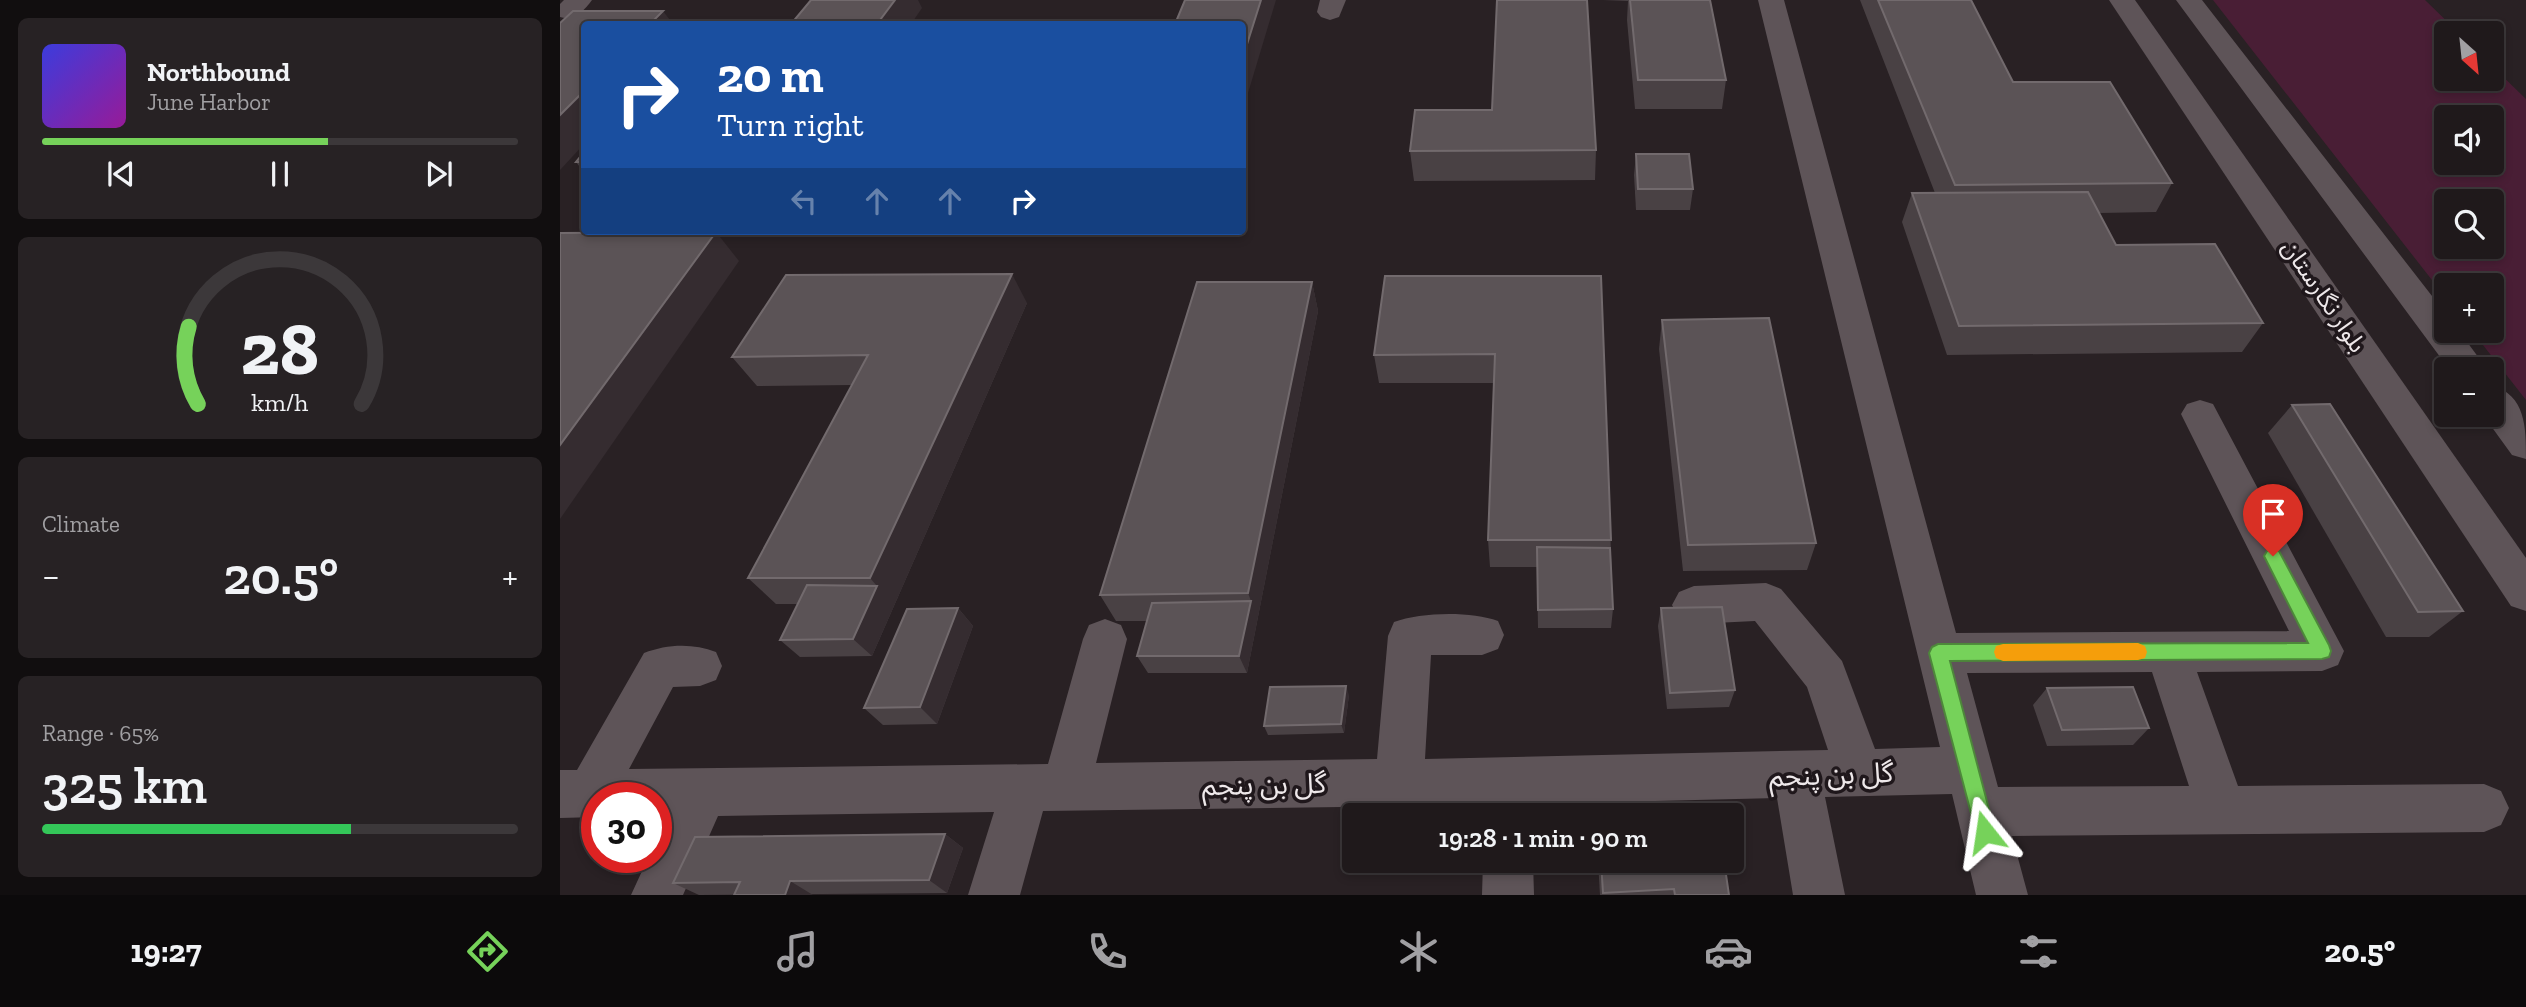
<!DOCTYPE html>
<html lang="en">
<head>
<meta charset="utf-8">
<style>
  :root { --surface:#1f191b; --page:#272224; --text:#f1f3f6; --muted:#a1a0a3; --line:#3c383a; --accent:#76d25a }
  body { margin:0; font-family:"Zilla Slab","Noto Sans Arabic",serif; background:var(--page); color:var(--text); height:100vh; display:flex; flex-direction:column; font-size:26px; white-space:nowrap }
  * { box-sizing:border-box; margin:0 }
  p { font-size:23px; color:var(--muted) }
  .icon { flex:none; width:38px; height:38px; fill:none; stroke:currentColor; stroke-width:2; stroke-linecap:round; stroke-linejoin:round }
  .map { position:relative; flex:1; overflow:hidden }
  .panel { display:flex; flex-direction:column; gap:18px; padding:18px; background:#110e0f; width:560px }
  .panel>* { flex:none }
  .guide { position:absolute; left:21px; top:21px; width:665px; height:214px; border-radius:7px; box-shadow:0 4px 10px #0003,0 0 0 2px var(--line); background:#1a4fa0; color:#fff; overflow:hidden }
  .needle { width:46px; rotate:153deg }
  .buttons { position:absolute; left:1874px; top:21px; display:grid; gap:14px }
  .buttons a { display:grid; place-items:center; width:70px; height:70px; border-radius:7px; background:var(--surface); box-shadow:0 4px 10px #0003,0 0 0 2px var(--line); font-size:35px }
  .speed { position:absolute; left:21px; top:782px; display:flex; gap:14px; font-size:35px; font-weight:700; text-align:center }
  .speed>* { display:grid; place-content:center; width:91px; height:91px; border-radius:50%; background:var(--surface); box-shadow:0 4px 10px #0003,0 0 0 2px var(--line); line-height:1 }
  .speed .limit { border:10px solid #d22; background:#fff; color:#111 }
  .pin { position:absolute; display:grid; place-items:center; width:60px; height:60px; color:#fff; margin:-72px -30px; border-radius:50% 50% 50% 0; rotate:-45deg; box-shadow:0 0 7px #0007 }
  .pin .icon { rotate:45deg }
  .me { position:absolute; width:77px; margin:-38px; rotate:345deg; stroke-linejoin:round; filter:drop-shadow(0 0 5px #0008) }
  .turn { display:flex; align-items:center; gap:24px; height:147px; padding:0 21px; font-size:32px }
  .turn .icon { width:91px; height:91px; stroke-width:2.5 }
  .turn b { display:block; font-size:49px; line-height:60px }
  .lanes { display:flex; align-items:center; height:66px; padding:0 21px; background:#0003; justify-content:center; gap:35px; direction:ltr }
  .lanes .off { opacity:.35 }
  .big { font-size:52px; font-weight:600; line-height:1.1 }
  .panel .card { flex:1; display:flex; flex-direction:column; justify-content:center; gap:10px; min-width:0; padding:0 24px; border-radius:10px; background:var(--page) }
  .panel .dial { align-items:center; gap:0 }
  .dial svg { height:182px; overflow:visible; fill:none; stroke:var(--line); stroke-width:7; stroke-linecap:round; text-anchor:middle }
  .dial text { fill:var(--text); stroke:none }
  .song { display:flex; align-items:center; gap:21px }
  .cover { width:84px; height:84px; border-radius:10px; background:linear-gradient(135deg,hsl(240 70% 55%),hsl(300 70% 35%)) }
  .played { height:7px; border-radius:4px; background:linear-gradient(90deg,var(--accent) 60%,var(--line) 60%) }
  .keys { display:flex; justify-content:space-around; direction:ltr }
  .heat { display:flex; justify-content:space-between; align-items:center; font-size:38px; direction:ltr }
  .charge { height:10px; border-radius:5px; background:linear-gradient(90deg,#34c759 65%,var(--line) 0) }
  .trip { position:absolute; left:782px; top:803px; width:402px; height:70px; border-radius:7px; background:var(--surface); box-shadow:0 4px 10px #0003,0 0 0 2px var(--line); font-weight:600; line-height:70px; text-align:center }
  .dock { display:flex; height:112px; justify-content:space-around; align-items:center; background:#0c0a0b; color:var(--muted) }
  .dock .icon { width:49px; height:49px }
  .dock .active { color:var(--accent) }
  .dock b { font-size:32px; color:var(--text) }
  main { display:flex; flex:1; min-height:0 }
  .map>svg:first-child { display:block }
  .green { fill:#491e35; fill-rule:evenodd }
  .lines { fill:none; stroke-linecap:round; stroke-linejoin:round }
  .minor { fill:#5e5458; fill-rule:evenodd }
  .wall { fill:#494144 }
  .shaded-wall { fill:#352c30 }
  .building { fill:#5b5356; stroke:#726a6d; stroke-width:2 }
  .route { fill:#76d25a; stroke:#4d883a; stroke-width:2 }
  .slow { fill:#f59e0b }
  .labels { text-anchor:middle; stroke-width:7; stroke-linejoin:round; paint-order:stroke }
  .street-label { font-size:24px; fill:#eee8ea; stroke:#1f171b }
  .near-street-label { font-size:28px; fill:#eee8ea; stroke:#1f171b }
</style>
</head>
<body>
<main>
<section class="panel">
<div class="card">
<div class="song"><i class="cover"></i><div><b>Northbound</b><p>June Harbor</p></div></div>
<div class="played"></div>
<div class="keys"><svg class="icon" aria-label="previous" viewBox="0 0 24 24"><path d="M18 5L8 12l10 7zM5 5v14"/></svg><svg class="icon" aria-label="pause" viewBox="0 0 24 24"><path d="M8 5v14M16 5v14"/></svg><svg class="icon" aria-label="next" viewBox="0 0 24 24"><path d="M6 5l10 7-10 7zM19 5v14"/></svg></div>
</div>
<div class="card dial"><svg viewBox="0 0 100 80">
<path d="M14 69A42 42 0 1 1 86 69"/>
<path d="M14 69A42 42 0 0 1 10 35" stroke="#76d25a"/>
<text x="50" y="56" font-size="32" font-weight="700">28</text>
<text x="50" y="72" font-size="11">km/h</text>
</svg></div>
<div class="card"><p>Climate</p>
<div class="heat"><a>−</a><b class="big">20.5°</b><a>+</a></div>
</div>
<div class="card"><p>Range · 65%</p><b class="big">325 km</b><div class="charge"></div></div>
</section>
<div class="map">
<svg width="1966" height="895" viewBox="0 0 1966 895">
  <rect width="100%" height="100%" fill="#292124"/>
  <!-- green -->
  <path class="green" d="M 1653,0 L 1865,0 L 1899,33 L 1886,33 L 1886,79 L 1932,79 L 1932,66 L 1966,99 L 1966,400 L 1912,331 L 1932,331 L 1932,285 L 1886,285 L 1886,298 ZM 1886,117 L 1932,117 L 1932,163 L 1886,163 ZM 1886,201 L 1932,201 L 1932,247 L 1886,247 Z"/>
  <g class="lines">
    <!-- minor -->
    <g class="minor">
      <path d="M 4,0 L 32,0 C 24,11 14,21 0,17 L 0,4 Z"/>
      <path d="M 760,0 L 786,0 L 779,17 L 770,20 L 761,17 L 757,12 Z"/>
      <path d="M 1198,0 L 1224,0 L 1396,633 L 1729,631 L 1621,414 L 1627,404 L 1640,400 L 1653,404 L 1784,651 L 1778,665 L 1762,671 L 1637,672 L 1678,786 L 1924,784 L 1941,791 L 1949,808 L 1941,825 L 1924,832 L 1452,836 L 1468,895 L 1416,895 L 1392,794 L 1265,797 L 1285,895 L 1233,895 L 1217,798 L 974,804 L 974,816 L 924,816 L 925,805 L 483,811 L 460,895 L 408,895 L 434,812 L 158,816 L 123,895 L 71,895 L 88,858 L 96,858 L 96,840 L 107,816 L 96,817 L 96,798 L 37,798 L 37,817 L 0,818 L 0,770 L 17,770 L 84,653 C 107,644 133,643 156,652 L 162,666 L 156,680 L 140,686 L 113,687 L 69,769 L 488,764 L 523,639 L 529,625 L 545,619 L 561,625 L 567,639 L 536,763 L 817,759 L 828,636 L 834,622 C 861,612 911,611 938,621 L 944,635 L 938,649 L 922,655 L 871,655 L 865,759 L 1268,750 L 1247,687 L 1195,621 L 1134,624 L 1119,618 L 1112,605 L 1119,592 L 1134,586 L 1206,583 L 1221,589 L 1282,661 L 1315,749 L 1380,747 ZM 1592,672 L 1629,786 L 1438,787 L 1407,673 Z"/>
      <path d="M 1549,0 L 1575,0 L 1966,558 L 1966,611 L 1951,606 Z"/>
      <path d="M 1616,0 L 1642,0 L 1886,314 L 1886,331 L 1899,331 L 1927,369 L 1889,369 Z"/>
      <path d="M 1932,385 C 1966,396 1966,427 1966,459 L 1952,455 L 1923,415 L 1932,415 Z"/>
      <path d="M 923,861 L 973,861 L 974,895 L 922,895 Z"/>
    </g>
  </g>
  <!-- wall -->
  <g class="wall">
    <path d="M 1043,0 L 1150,0 L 1166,80 L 1162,109 L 1075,109 L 1067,20 L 1068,1 Z"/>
    <path d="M 1300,0 L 1411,0 L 1453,82 L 1612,183 L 1596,212 L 1539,213 L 1556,245 L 1703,323 L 1682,352 L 1387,355 L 1342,222 L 1352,193 L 1375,193 Z"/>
    <path d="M 1036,150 L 1035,180 L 854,181 L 850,151 Z"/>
    <path d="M 24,152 L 24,172 L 16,162 Z"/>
    <path d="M 1076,154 L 1133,189 L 1130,210 L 1076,210 L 1074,175 Z"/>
    <path d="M 1041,276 L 1053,609 L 1051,628 L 978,628 L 977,567 L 930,567 L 928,540 L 934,383 L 819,383 L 814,355 Z"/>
    <path d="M 752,282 L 758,311 L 687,673 L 588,673 L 577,656 L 587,621 L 556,621 L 540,595 Z"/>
    <path d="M 467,303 L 312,656 L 240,657 L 220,640 L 238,604 L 216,604 L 188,578 L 292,385 L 197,386 L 172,357 Z"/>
    <path d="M 1102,320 L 1256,543 L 1247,570 L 1123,571 L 1099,349 Z"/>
    <path d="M 1732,405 L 1903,611 L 1869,637 L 1826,637 L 1708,433 Z"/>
    <path d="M 398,608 L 413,626 L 377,724 L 323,725 L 304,708 Z"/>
    <path d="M 1101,608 L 1175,690 L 1169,707 L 1107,709 L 1098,626 Z"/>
    <path d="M 1487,688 L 1589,728 L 1573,745 L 1487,746 L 1473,705 Z"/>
    <path d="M 789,695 L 784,733 L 708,735 L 704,726 Z"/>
    <path d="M 385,834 L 403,848 L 387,893 L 139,895 L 113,883 Z"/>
    <path d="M 1038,861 L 1164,861 L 1169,895 L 1040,895 Z"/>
  </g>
  <!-- shaded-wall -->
  <g class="shaded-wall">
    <path d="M 335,0 L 358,0 L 362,8 L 351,24 L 317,24 Z"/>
    <path d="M 701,0 L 716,0 L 682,113 L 682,60 Z"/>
    <path d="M 103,11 L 113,24 L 90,24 Z"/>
    <path d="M 24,91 L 24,144 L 0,170 L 0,115 Z"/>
    <path d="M 156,232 L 179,261 L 0,519 L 0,445 Z"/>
    <path d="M 452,274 L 467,303 L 312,656 L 293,639 L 317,586 L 310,578 Z"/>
    <path d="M 752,282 L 758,311 L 687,673 L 679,656 L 691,601 L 688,593 Z"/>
    <path d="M 398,608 L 413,626 L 377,724 L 360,707 Z"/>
    <path d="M 786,686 L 789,695 L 784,733 L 781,724 Z"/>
    <path d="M 385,834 L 403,848 L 387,893 L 369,880 Z"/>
    <path d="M 230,881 L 253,895 L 225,895 Z"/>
  </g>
  <!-- building -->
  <g class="building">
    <path d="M 251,0 L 335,0 L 317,24 L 231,24 Z"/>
    <path d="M 625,0 L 701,0 L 682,60 L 682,24 L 615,24 Z"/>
    <path d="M 937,0 L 1027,0 L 1036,150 L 850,151 L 855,110 L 932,110 Z"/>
    <path d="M 1070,0 L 1150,0 L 1166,80 L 1078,80 Z"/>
    <path d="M 1318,0 L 1411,0 L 1453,82 L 1550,82 L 1612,183 L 1395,185 Z"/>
    <path d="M 13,11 L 103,11 L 90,24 L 24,24 L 24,91 L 0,115 L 0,23 Z"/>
    <path d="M 24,152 L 24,162 L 16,162 Z"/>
    <path d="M 1076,154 L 1129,154 L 1133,189 L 1078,189 Z"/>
    <path d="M 1528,192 L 1556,245 L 1655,244 L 1703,323 L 1399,326 L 1352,193 Z"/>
    <path d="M 156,232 L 0,445 L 0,233 Z"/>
    <path d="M 452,274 L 310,578 L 188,578 L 308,355 L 172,357 L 226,275 Z"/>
    <path d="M 825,276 L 1041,276 L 1051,540 L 928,540 L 935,354 L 814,355 Z"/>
    <path d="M 637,282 L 752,282 L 688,593 L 540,595 Z"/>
    <path d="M 1209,318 L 1256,543 L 1128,545 L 1102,320 Z"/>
    <path d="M 1770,404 L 1903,611 L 1858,612 L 1732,405 Z"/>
    <path d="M 977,547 L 1050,548 L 1053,609 L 978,610 Z"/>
    <path d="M 247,585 L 317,586 L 293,639 L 220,640 Z"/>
    <path d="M 691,601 L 679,656 L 577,656 L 592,603 Z"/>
    <path d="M 1162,607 L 1175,690 L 1110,693 L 1101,608 Z"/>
    <path d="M 398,608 L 360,707 L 304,708 L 347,609 Z"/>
    <path d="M 786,686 L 781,724 L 704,726 L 710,687 Z"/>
    <path d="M 1573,687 L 1589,728 L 1502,730 L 1487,688 Z"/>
    <path d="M 385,834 L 369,880 L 230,881 L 225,895 L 174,895 L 180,882 L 113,883 L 135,837 Z"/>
    <path d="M 1041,861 L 1164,861 L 1169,895 L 1115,895 L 1114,889 L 1043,893 Z"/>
  </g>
  <!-- route -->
  <path class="route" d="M 1713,549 L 1719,551 L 1769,645 L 1771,651 L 1769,657 L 1762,659 L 1390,661 L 1435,832 L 1432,840 L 1425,843 L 1418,840 L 1369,653 L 1372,647 L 1378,644 L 1748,643 L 1704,556 L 1707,551 Z"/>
  <!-- slow -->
  <path class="slow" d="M 1578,643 L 1585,646 L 1587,652 L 1585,658 L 1578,660 L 1443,661 L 1436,658 L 1434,652 L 1436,646 L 1443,644 Z"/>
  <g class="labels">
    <!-- street labels -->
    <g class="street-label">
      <text transform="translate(1764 296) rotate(56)" y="8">بلوار نگارستان</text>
    </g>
    <!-- near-street labels -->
    <g class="near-street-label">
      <text transform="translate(1271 774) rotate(-2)" y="10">گل بن پنجم</text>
      <text transform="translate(704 784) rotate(-1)" y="10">گل بن پنجم</text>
    </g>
  </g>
</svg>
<div class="buttons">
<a><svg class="needle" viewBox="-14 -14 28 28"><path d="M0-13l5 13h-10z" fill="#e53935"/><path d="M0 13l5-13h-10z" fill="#a1a0a3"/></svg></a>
<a><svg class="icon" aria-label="sound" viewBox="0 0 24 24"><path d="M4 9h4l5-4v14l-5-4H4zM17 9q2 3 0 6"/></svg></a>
<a><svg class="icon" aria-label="search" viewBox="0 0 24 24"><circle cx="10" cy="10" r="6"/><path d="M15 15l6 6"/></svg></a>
<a>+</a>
<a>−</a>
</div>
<div class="speed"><div class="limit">30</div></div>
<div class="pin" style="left:1713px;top:556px;background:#d93025"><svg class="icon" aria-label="arrive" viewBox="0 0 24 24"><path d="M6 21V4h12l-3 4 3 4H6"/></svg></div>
<svg class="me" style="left:1425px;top:832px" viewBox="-20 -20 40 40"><path d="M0-17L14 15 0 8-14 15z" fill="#76d25a" stroke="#fff" stroke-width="4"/></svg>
<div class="trip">19:28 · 1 min · 90 m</div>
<div class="guide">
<div class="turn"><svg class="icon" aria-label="right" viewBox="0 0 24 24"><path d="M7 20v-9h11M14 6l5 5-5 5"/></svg><div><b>20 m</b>Turn right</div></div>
<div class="lanes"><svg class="icon off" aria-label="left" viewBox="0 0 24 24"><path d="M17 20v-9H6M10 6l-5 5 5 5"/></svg><svg class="icon off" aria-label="ahead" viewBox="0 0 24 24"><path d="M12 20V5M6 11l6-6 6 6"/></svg><svg class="icon off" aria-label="ahead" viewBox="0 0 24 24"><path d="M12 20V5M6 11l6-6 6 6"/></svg><svg class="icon" aria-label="right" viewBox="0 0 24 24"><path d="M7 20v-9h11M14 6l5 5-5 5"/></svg></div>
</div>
</div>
</main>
<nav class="dock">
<b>19:27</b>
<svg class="icon active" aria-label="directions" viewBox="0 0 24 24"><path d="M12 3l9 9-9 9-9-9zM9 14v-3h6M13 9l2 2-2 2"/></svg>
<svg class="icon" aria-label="music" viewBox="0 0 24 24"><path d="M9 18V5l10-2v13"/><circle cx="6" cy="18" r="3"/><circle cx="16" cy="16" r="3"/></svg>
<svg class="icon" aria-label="phone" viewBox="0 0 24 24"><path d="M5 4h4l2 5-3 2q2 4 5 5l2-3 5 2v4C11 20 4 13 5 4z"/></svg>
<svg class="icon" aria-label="climate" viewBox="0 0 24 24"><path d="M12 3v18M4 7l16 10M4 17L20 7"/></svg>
<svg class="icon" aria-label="car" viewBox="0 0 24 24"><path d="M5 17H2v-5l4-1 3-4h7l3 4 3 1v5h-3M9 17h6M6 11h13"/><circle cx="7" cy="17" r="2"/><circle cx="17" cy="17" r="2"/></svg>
<svg class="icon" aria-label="filters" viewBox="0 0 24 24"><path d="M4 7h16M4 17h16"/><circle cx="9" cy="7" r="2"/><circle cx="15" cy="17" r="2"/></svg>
<b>20.5°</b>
</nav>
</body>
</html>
